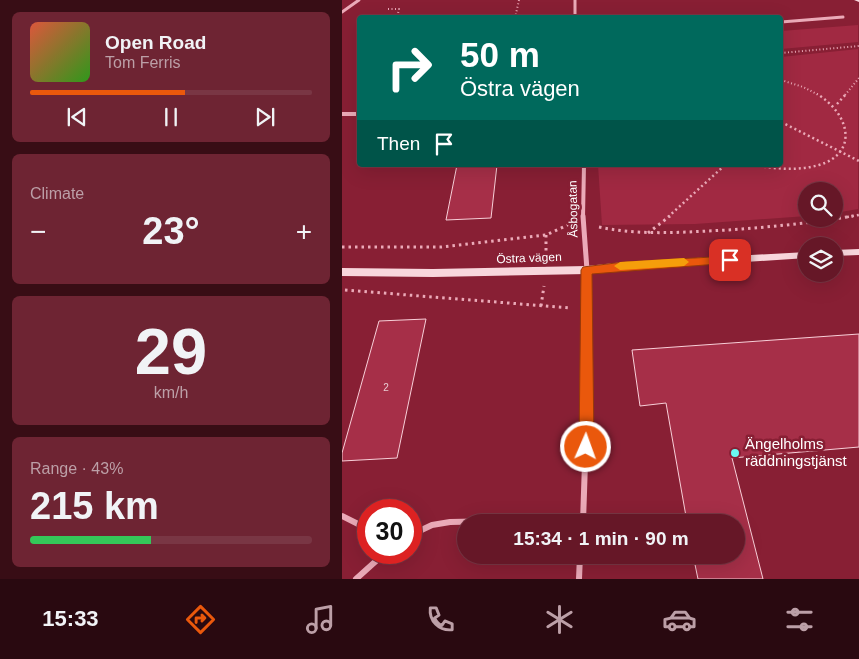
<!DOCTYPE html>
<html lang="en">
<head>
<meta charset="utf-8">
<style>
  :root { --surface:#661727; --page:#6e2433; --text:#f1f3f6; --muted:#bc9fa7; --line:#793644; --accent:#ea580c }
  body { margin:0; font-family:Arial,sans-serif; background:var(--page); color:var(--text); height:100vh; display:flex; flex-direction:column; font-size:19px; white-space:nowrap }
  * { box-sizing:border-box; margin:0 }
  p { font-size:16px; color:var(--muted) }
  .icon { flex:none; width:28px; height:28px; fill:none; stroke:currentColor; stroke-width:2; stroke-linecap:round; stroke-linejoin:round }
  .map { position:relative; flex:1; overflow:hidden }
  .panel { display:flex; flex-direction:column; gap:12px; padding:12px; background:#380d15; width:342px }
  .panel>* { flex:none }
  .top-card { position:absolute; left:15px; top:15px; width:426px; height:152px; border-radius:5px; box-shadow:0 5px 20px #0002,0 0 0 1px var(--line); background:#00695c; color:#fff; overflow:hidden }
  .buttons { position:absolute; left:456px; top:182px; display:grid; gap:10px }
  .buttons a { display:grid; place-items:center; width:45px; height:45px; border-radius:50%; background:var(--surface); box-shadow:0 5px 20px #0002,0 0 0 1px var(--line); font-size:25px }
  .speed { position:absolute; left:15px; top:499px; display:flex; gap:10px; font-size:25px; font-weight:700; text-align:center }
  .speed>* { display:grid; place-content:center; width:65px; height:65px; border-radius:50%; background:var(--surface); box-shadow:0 5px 20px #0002,0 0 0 1px var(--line); line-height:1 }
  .speed .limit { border:8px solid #d22; background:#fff; color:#111 }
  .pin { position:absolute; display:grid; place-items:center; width:42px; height:42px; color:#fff; margin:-21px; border-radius:10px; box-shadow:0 2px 8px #0006 }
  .me { position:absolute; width:55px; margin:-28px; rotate:2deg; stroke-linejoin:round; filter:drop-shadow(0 0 4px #0008) }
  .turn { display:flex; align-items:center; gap:18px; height:105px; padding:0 20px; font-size:22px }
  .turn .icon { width:65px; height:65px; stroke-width:2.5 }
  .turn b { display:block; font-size:35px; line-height:42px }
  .then { display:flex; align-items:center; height:48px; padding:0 20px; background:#0003; gap:10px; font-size:19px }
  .big { font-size:38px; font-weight:700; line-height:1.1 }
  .panel .card { flex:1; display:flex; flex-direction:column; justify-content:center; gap:8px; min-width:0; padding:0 18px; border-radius:8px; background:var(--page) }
  .panel .dial { align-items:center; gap:0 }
  .dial b { font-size:65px; line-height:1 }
  .song { display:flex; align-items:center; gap:15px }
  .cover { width:60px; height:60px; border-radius:8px; background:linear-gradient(135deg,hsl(10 70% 55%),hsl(110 70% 35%)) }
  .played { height:5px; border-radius:2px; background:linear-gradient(90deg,var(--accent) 55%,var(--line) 55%) }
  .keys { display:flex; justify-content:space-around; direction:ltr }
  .heat { display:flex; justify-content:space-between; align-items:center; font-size:28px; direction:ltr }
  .charge { height:8px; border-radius:4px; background:linear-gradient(90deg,#34c759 43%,var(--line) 0) }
  .trip { position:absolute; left:115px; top:514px; width:288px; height:50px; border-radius:25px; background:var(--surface); box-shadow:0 5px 20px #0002,0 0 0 1px var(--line); font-weight:700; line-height:50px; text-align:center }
  .tabs { display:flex; height:80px; justify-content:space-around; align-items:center; background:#290910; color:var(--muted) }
  .tabs .icon { width:35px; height:35px }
  .tabs .active { color:var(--accent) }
  .tabs b { font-size:22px; color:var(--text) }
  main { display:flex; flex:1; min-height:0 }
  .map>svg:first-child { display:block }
  .green { fill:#a12942 }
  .building { fill:#a62f48; stroke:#f8cfd8 }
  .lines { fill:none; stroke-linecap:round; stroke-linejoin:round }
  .path-far2 { stroke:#ebaab8; stroke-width:2; stroke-dasharray:1 2.5; stroke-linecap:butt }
  .path-far1 { stroke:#ebaab8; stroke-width:2.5; stroke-dasharray:2 3; stroke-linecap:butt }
  .path { stroke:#ebaab8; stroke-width:3; stroke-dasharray:2.5 4; stroke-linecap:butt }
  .street-far3 { stroke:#ebaab8; stroke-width:3 }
  .street-far2 { stroke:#ebaab8; stroke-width:4 }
  .street-far1 { stroke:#ebaab8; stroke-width:5 }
  .street { stroke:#ebaab8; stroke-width:6 }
  .secondary { fill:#f8d6dc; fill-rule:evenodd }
  .route { fill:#ea580c; stroke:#983908 }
  .slow { fill:#f59e0b }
  .poi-dot { fill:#6af9f1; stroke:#881f34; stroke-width:2 }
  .labels { text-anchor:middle; stroke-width:5; stroke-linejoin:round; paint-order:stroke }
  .number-label { font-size:10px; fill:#e9cbd1 }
  .street-label { font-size:12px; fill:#fff; stroke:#881f34 }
  .near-poi-label { font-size:15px; fill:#fff; stroke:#881f34; text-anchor:start }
</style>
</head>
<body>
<main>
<section class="panel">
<div class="card">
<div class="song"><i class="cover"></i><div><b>Open Road</b><p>Tom Ferris</p></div></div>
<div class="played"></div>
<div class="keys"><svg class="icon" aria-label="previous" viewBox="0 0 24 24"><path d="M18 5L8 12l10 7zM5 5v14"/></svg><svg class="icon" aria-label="pause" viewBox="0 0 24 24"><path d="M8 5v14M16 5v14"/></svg><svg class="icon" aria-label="next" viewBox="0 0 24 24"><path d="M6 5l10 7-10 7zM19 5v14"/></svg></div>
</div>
<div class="card"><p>Climate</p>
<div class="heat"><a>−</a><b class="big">23°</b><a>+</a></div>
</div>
<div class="card dial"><b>29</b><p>km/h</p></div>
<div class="card"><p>Range · 43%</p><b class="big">215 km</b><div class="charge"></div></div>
</section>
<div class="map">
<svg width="517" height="579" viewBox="0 0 517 579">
  <rect width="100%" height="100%" fill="#881f34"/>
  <!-- green -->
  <g class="green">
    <path d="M 516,25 L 516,42 L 439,49 L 439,31 Z"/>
    <path d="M 516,49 L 516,209 L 493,213 L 492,191 L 465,191 L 465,216 L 353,224 L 260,225 L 256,165 L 439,165 L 439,57 Z"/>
  </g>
  <!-- building -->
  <g class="building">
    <path d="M 115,165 L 155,165 L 149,218 L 104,220 Z"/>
    <path d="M 84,319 L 55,458 L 0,461 L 0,453 L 37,321 Z"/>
    <path d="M 517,334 L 517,447 L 390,458 L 421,579 L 356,579 L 351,555 L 394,555 L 394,522 L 345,522 L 324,403 L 298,406 L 290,350 Z"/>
  </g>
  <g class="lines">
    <!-- path-far2 -->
    <g class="path-far2">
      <path d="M 46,9 L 57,9 L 55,18"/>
      <path d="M 173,18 L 177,0"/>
      <path d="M 439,53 L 517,46"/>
      <path d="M 439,80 L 461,87 L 477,95"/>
      <path d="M 503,95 L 517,78"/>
    </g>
    <!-- path-far1 -->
    <g class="path-far1">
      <path d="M 495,104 L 504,94"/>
      <path d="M 439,122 L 517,161"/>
      <path d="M 412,165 C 433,169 456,171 477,165 C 517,153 508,114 475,94"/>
      <path d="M 326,217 L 383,165"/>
      <path d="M 505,217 L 517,215"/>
    </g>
    <!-- path -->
    <g class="path">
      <path d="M 257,227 C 300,236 343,232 386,230 C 428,227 470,223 511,216"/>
      <path d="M 306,233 L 328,216"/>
      <path d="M 204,235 L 204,255"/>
      <path d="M 0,247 L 99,247 L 204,235 L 228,224"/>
      <path d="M 3,290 L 229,308"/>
      <path d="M 199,306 L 202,286"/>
    </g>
    <!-- street-far3 -->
    <g class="street-far3">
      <path d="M 233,0 L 233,18"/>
      <path d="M 0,12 L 17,0"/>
      <path d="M 439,22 L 501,17"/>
    </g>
    <!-- street-far2 -->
    <g class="street-far2">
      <path d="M 0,114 L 18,114"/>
      <path d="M 241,217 L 242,165"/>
    </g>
    <!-- street-far1 -->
    <path class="street-far1" d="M 241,216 L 245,270 L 243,309 L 246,375"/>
    <!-- street -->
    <g class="street">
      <path d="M 0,516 L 26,529"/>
      <path d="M 241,522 L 246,374"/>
      <path d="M 69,535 L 90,525 L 108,522 L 241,519"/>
      <path d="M 14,579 L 44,552"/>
      <path d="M 237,579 L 238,555"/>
    </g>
    <!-- secondary -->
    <g class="secondary">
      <path d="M 512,0 L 517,0 L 517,2 Z"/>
      <path d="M 517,249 L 517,255 L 492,256 L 492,250 Z"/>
      <path d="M 465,252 L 465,258 L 282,270 L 245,274 L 91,277 L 0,276 L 0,268 L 91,269 L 245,266 L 282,262 Z"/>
    </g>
  </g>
  <!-- route -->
  <path class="route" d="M 388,256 L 393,260 L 388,263 L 250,274 L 252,447 L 249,452 L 244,454 L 239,452 L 237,447 L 239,270 L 241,267 L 282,262 Z"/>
  <!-- slow -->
  <path class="slow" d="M 342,258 L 347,262 L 342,266 L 278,270 L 272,266 L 278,262 Z"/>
  <!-- markers -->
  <circle class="poi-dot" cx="393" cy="453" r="5"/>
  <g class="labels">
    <!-- number labels -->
    <g class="number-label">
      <text x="44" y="391">2</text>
    </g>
    <!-- street labels -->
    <g class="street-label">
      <text transform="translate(231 209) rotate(-91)" y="4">Åsbogatan</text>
      <text transform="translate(187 258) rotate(-2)" y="4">Östra vägen</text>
    </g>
    <!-- near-poi labels -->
    <g class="near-poi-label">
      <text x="403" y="449">Ängelholms<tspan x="403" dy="17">räddningstjänst</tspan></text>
    </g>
  </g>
</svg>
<div class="buttons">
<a><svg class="icon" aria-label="search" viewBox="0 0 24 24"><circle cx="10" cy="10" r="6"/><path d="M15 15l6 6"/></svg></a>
<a><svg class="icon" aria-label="layers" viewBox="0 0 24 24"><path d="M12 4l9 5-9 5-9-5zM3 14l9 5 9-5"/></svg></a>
</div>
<div class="speed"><div class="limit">30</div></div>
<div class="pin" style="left:388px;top:260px;background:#d93025"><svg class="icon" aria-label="arrive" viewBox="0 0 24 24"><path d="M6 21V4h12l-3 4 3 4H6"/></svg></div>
<svg class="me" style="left:244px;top:447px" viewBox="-20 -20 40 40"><circle r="17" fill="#ea580c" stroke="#fff" stroke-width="3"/><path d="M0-11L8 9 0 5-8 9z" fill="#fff"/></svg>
<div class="trip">15:34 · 1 min · 90 m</div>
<div class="top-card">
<div class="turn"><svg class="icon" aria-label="right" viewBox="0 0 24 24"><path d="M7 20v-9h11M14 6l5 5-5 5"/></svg><div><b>50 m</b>Östra vägen</div></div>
<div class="then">Then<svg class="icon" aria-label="arrive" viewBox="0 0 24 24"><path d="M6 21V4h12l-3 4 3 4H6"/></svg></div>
</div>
</div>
</main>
<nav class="tabs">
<b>15:33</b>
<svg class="icon active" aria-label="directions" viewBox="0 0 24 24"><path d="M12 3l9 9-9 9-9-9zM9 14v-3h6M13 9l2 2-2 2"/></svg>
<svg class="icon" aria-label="music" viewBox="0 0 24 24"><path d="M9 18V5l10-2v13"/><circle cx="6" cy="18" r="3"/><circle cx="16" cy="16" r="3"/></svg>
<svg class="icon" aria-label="phone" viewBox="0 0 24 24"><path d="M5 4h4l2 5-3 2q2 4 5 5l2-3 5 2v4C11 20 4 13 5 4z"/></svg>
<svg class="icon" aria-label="climate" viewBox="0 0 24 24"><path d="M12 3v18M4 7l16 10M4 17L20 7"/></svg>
<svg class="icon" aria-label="car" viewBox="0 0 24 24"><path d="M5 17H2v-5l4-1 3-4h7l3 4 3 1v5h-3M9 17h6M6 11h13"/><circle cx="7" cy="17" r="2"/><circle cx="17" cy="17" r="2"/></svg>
<svg class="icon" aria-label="filters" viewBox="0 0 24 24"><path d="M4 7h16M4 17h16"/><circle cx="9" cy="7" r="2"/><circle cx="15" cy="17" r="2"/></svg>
</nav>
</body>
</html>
